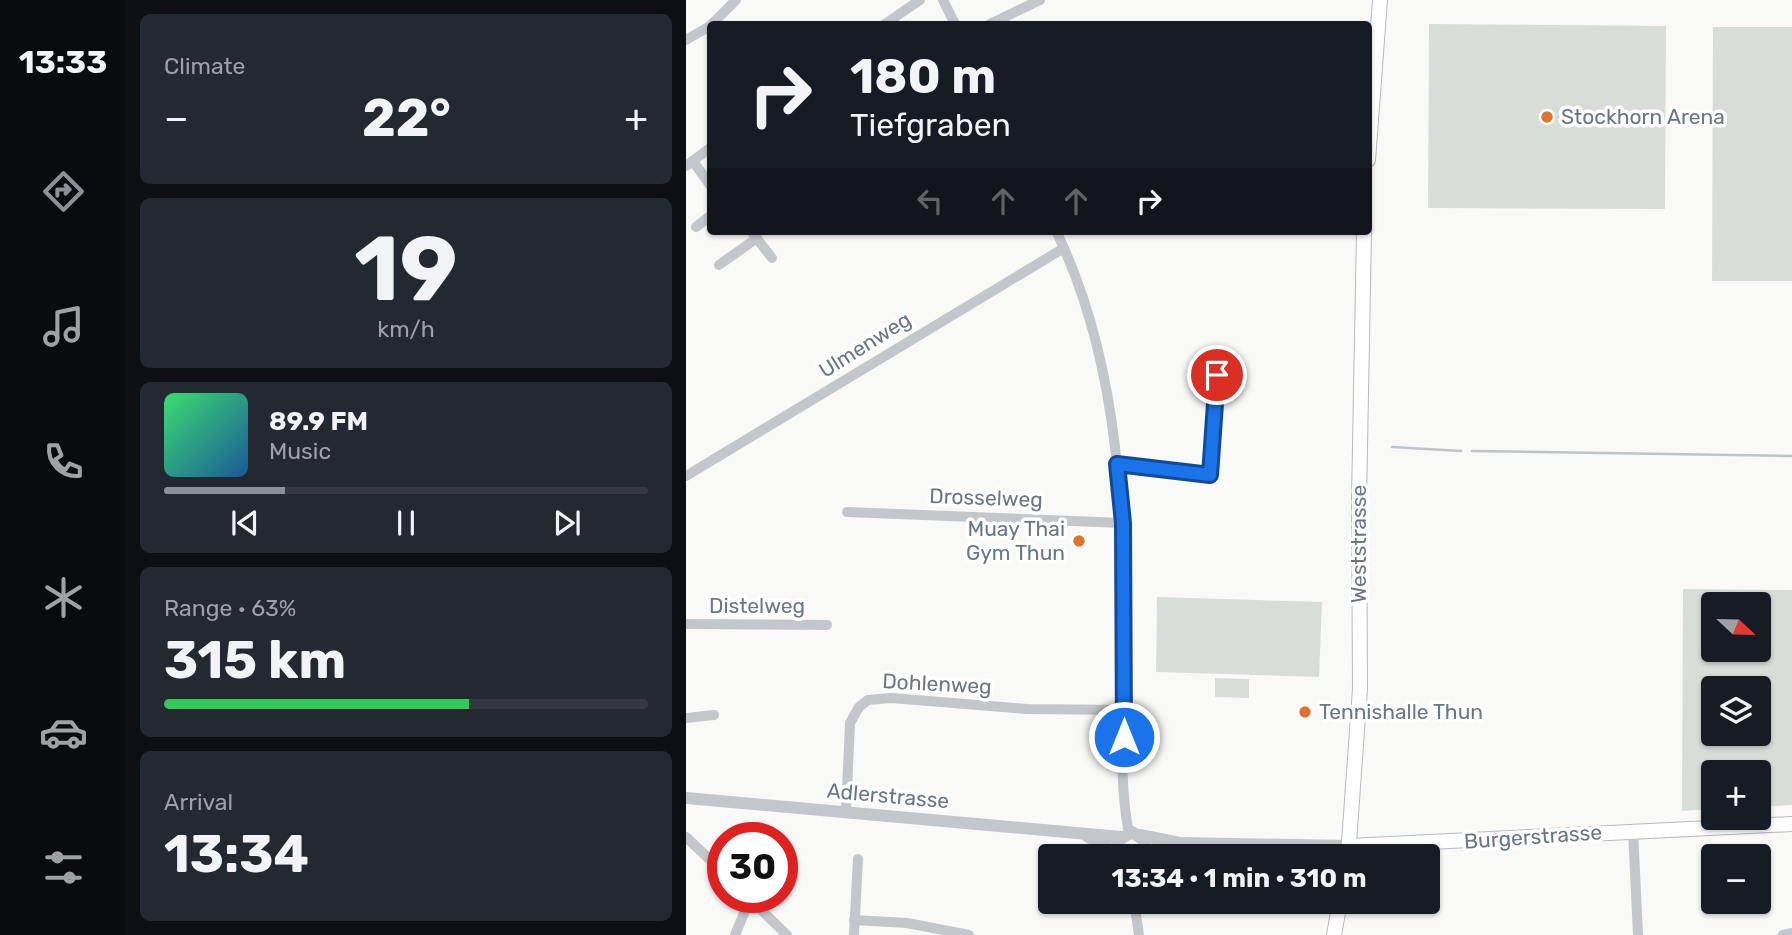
<!DOCTYPE html>
<html lang="en">
<head>
<meta charset="utf-8">
<style>
  :root { --surface:#171b24; --page:#242831; --text:#f1f3f6; --muted:#9ea1a6; --line:#363941; --accent:#8c9099 }
  body { margin:0; font-family:Rubik,sans-serif; background:var(--page); color:var(--text); height:100vh; display:flex; flex-direction:column; font-size:26px; white-space:nowrap }
  * { box-sizing:border-box; margin:0 }
  p { font-size:23px; color:var(--muted) }
  .icon { flex:none; width:38px; height:38px; fill:none; stroke:currentColor; stroke-width:2; stroke-linecap:round; stroke-linejoin:round }
  .map { position:relative; flex:1; overflow:hidden }
  .sheet { display:flex; flex-direction:column; gap:14px; padding:14px; background:#0d0f14; width:560px }
  .sheet>* { flex:none }
  .banner { position:absolute; left:21px; top:21px; width:665px; height:214px; border-radius:7px; box-shadow:0 2px 5px #0004; background:#171b24; color:var(--text); overflow:hidden }
  .needle { width:46px; rotate:112deg }
  .tools { position:absolute; left:1015px; top:592px; display:grid; gap:14px }
  .tools a { display:grid; place-items:center; width:70px; height:70px; border-radius:7px; background:var(--surface); box-shadow:0 2px 5px #0004; font-size:35px }
  .speed { position:absolute; left:21px; top:822px; display:flex; gap:14px; font-size:35px; font-weight:700; text-align:center }
  .speed>* { display:grid; place-content:center; width:91px; height:91px; border-radius:50%; background:var(--surface); box-shadow:0 2px 5px #0004; line-height:1 }
  .speed .limit { border:10px solid #d22; background:#fff; color:#111 }
  .pin { position:absolute; display:grid; place-items:center; width:60px; height:60px; color:#fff; margin:-30px; border:4px solid #fff; border-radius:50%; box-shadow:0 2px 7px #0007 }
  .me { position:absolute; width:77px; margin:-38px; rotate:0deg; stroke-linejoin:round; filter:drop-shadow(0 0 5px #0008) }
  .turn { display:flex; align-items:center; gap:24px; height:147px; padding:0 28px; font-size:32px }
  .turn .icon { width:91px; height:91px; stroke-width:2.5 }
  .turn b { display:block; font-size:49px; line-height:60px }
  .lanes { display:flex; align-items:center; height:66px; padding:0 28px; background:#0003; justify-content:center; gap:35px; direction:ltr }
  .lanes .off { opacity:.35 }
  .big { font-size:52px; font-weight:700; line-height:1.1 }
  .sheet .tile { flex:1; display:flex; flex-direction:column; justify-content:center; gap:10px; min-width:0; padding:0 24px; border-radius:10px; background:var(--page) }
  .sheet .dial { align-items:center; gap:0 }
  .dial b { font-size:91px; line-height:1 }
  .song { display:flex; align-items:center; gap:21px }
  .cover { width:84px; height:84px; border-radius:10px; background:linear-gradient(135deg,hsl(140 70% 55%),hsl(210 70% 35%)) }
  .played { height:7px; border-radius:4px; background:linear-gradient(90deg,var(--accent) 25%,var(--line) 25%) }
  .keys { display:flex; justify-content:space-around; direction:ltr }
  .heat { display:flex; justify-content:space-between; align-items:center; font-size:38px; direction:ltr }
  .charge { height:10px; border-radius:5px; background:linear-gradient(90deg,#34c759 63%,var(--line) 0) }
  .trip { position:absolute; left:352px; top:844px; width:402px; height:70px; border-radius:7px; background:var(--surface); box-shadow:0 2px 5px #0004; font-weight:700; line-height:70px; text-align:center }
  main { display:flex; flex:1; min-height:0 }
  .dock { display:flex; flex-direction:column; width:126px; justify-content:space-around; align-items:center; background:#090b0e; color:var(--muted) }
  .dock .icon { width:49px; height:49px }
  .dock .current { color:var(--accent) }
  .dock b { font-size:32px; color:var(--text) }
  .map>svg:first-child { display:block }
  .green { fill:#d8ded7; fill-rule:evenodd }
  .lines { fill:none; stroke-linecap:round; stroke-linejoin:round }
  .stream { stroke:#bcc5cb; stroke-width:2.5 }
  .secondary-casing { stroke:#b5b9bf; stroke-width:16 }
  .minor { stroke:#c3c6cb; stroke-width:10 }
  .tertiary { stroke:#c3c6cb; stroke-width:12 }
  .secondary { stroke:#fff; stroke-width:14 }
  .route-casing { stroke:#114b97; stroke-width:18 }
  .route { stroke:#1a73e8; stroke-width:12 }
  .poi-dot { fill:#df7432; stroke:#fff; stroke-width:2.5 }
  .labels { text-anchor:middle; stroke-width:7; stroke-linejoin:round; paint-order:stroke }
  .poi-label { font-size:21px; fill:#697688; stroke:#fff; text-anchor:start }
  .street-label { font-size:21px; fill:#697688; stroke:#fff }
</style>
</head>
<body>
<main>
<nav class="dock">
<b>13:33</b>
<svg class="icon current" aria-label="directions" viewBox="0 0 24 24"><path d="M12 3l9 9-9 9-9-9zM9 14v-3h6M13 9l2 2-2 2"/></svg>
<svg class="icon" aria-label="music" viewBox="0 0 24 24"><path d="M9 18V5l10-2v13"/><circle cx="6" cy="18" r="3"/><circle cx="16" cy="16" r="3"/></svg>
<svg class="icon" aria-label="phone" viewBox="0 0 24 24"><path d="M5 4h4l2 5-3 2q2 4 5 5l2-3 5 2v4C11 20 4 13 5 4z"/></svg>
<svg class="icon" aria-label="climate" viewBox="0 0 24 24"><path d="M12 3v18M4 7l16 10M4 17L20 7"/></svg>
<svg class="icon" aria-label="car" viewBox="0 0 24 24"><path d="M5 17H2v-5l4-1 3-4h7l3 4 3 1v5h-3M9 17h6M6 11h13"/><circle cx="7" cy="17" r="2"/><circle cx="17" cy="17" r="2"/></svg>
<svg class="icon" aria-label="filters" viewBox="0 0 24 24"><path d="M4 7h16M4 17h16"/><circle cx="9" cy="7" r="2"/><circle cx="15" cy="17" r="2"/></svg>
</nav>
<section class="sheet">
<div class="tile"><p>Climate</p>
<div class="heat"><a>−</a><b class="big">22°</b><a>+</a></div>
</div>
<div class="tile dial"><b>19</b><p>km/h</p></div>
<div class="tile">
<div class="song"><i class="cover"></i><div><b>89.9 FM</b><p>Music</p></div></div>
<div class="played"></div>
<div class="keys"><svg class="icon" aria-label="previous" viewBox="0 0 24 24"><path d="M18 5L8 12l10 7zM5 5v14"/></svg><svg class="icon" aria-label="pause" viewBox="0 0 24 24"><path d="M8 5v14M16 5v14"/></svg><svg class="icon" aria-label="next" viewBox="0 0 24 24"><path d="M6 5l10 7-10 7zM19 5v14"/></svg></div>
</div>
<div class="tile"><p>Range · 63%</p><b class="big">315 km</b><div class="charge"></div></div>
<div class="tile"><p>Arrival</p><b class="big">13:34</b></div>
</section>
<div class="map">
<svg width="1106" height="935" viewBox="0 0 1106 935">
  <rect width="100%" height="100%" fill="#f9f9f7"/>
  <!-- green -->
  <g class="green">
    <path d="M 743,24 L 980,26 L 979,209 L 742,208 Z"/>
    <path d="M 1027,27 L 1106,27 L 1106,281 L 1026,281 Z"/>
    <path d="M 997,589 L 1106,590 L 1106,805 L 1073,807 L 1073,772 L 1027,772 L 1027,809 L 996,811 ZM 1027,604 L 1073,604 L 1073,649 L 1027,649 ZM 1027,688 L 1073,688 L 1073,733 L 1027,733 Z"/>
    <path d="M 471,597 L 636,602 L 633,677 L 470,672 Z"/>
    <path d="M 529,678 L 563,679 L 563,698 L 529,697 Z"/>
  </g>
  <g class="lines">
    <!-- stream -->
    <g class="stream">
      <path d="M 706,447 L 775,451"/>
      <path d="M 786,451 L 1106,456"/>
    </g>
    <defs>
      <g id="secondary">
        <path d="M 682,160 L 694,0"/>
        <path d="M 663,846 L 1106,824"/>
        <path d="M 662,856 L 674,689 L 673,500 L 678,231"/>
        <path d="M 648,935 L 654,901"/>
      </g>
    </defs>
    <!-- secondary casing -->
    <use href="#secondary" class="secondary-casing"/>
    <!-- minor -->
    <g class="minor">
      <path d="M 257,0 L 269,24"/>
      <path d="M 26,24 L 50,0"/>
      <path d="M 199,24 L 234,0"/>
      <path d="M 304,24 L 354,0"/>
      <path d="M 0,40 L 24,26"/>
      <path d="M 7,161 L 24,185"/>
      <path d="M 0,166 L 24,148"/>
      <path d="M 10,227 L 24,216"/>
      <path d="M 65,231 L 86,258"/>
      <path d="M 370,231 C 436,367 438,520 438,668 C 438,722 432,780 443,833"/>
      <path d="M 33,265 L 71,238"/>
      <path d="M 431,464 L 524,475 L 531,375"/>
      <path d="M 0,476 L 378,248"/>
      <path d="M 161,512 L 437,523"/>
      <path d="M 0,624 L 141,625"/>
      <path d="M 0,718 L 28,715"/>
      <path d="M 160,812 L 164,723 L 173,707 L 182,700 L 205,698 L 341,709 L 438,710"/>
      <path d="M 947,830 L 952,935"/>
      <path d="M 0,837 L 37,872"/>
      <path d="M 63,898 L 101,935"/>
      <path d="M 448,901 L 453,935"/>
      <path d="M 168,920 L 221,923 L 283,935"/>
      <path d="M 49,935 L 64,899"/>
      <path d="M 168,935 L 172,859"/>
      <path d="M 1097,935 L 1106,933"/>
    </g>
    <!-- tertiary -->
    <g class="tertiary">
      <path d="M 0,798 L 435,837"/>
      <path d="M 454,835 L 494,843"/>
      <path d="M 401,836 L 434,854"/>
      <path d="M 458,852 L 494,843 L 663,846"/>
      <path d="M 435,856 L 431,848 L 433,840 L 446,832 L 459,841 L 456,856"/>
    </g>
    <!-- secondary -->
    <use href="#secondary" class="secondary"/>
  </g>
  <g class="lines">
    <defs>
      <path id="route" d="M 438,737 L 437,523 L 431,464 L 524,475 L 531,375"/>
    </defs>
    <!-- route casing -->
    <use href="#route" class="route-casing"/>
    <!-- route -->
    <use href="#route" class="route"/>
  </g>
  <!-- markers -->
  <g class="poi-dot">
    <circle cx="861" cy="117" r="7"/>
    <circle cx="393" cy="541" r="7"/>
    <circle cx="619" cy="712" r="7"/>
  </g>
  <g class="labels">
    <!-- poi labels -->
    <g class="poi-label">
      <text x="875" y="124">Stockhorn Arena</text>
      <text x="379" y="536" text-anchor="end">Muay Thai<tspan x="379" dy="24">Gym Thun</tspan></text>
      <text x="633" y="719">Tennishalle Thun</text>
    </g>
    <!-- street labels -->
    <g class="street-label">
      <text transform="translate(179 345) rotate(-32)" y="7">Ulmenweg</text>
      <text transform="translate(300 498) rotate(2)" y="7">Drosselweg</text>
      <text transform="translate(673 544) rotate(-90)" y="7">Weststrasse</text>
      <text x="71" y="613">Distelweg</text>
      <text transform="translate(251 684) rotate(3)" y="7">Dohlenweg</text>
      <text transform="translate(202 796) rotate(5)" y="7">Adlerstrasse</text>
      <text transform="translate(847 837) rotate(-4)" y="7">Burgerstrasse</text>
    </g>
  </g>
</svg>
<div class="tools">
<a><svg class="needle" viewBox="-14 -14 28 28"><path d="M0-13l5 13h-10z" fill="#e53935"/><path d="M0 13l5-13h-10z" fill="#9ea1a6"/></svg></a>
<a><svg class="icon" aria-label="layers" viewBox="0 0 24 24"><path d="M12 4l9 5-9 5-9-5zM3 14l9 5 9-5"/></svg></a>
<a>+</a>
<a>−</a>
</div>
<div class="speed"><div class="limit">30</div></div>
<div class="pin" style="left:531px;top:375px;background:#d93025"><svg class="icon" aria-label="arrive" viewBox="0 0 24 24"><path d="M6 21V4h12l-3 4 3 4H6"/></svg></div>
<svg class="me" style="left:438px;top:737px" viewBox="-20 -20 40 40"><circle r="17" fill="#1a73e8" stroke="#fff" stroke-width="3"/><path d="M0-11L8 9 0 5-8 9z" fill="#fff"/></svg>
<div class="trip">13:34 · 1 min · 310 m</div>
<div class="banner">
<div class="turn"><svg class="icon" aria-label="right" viewBox="0 0 24 24"><path d="M7 20v-9h11M14 6l5 5-5 5"/></svg><div><b>180 m</b>Tiefgraben</div></div>
<div class="lanes"><svg class="icon off" aria-label="left" viewBox="0 0 24 24"><path d="M17 20v-9H6M10 6l-5 5 5 5"/></svg><svg class="icon off" aria-label="ahead" viewBox="0 0 24 24"><path d="M12 20V5M6 11l6-6 6 6"/></svg><svg class="icon off" aria-label="ahead" viewBox="0 0 24 24"><path d="M12 20V5M6 11l6-6 6 6"/></svg><svg class="icon" aria-label="right" viewBox="0 0 24 24"><path d="M7 20v-9h11M14 6l5 5-5 5"/></svg></div>
</div>
</div>
</main>
</body>
</html>
